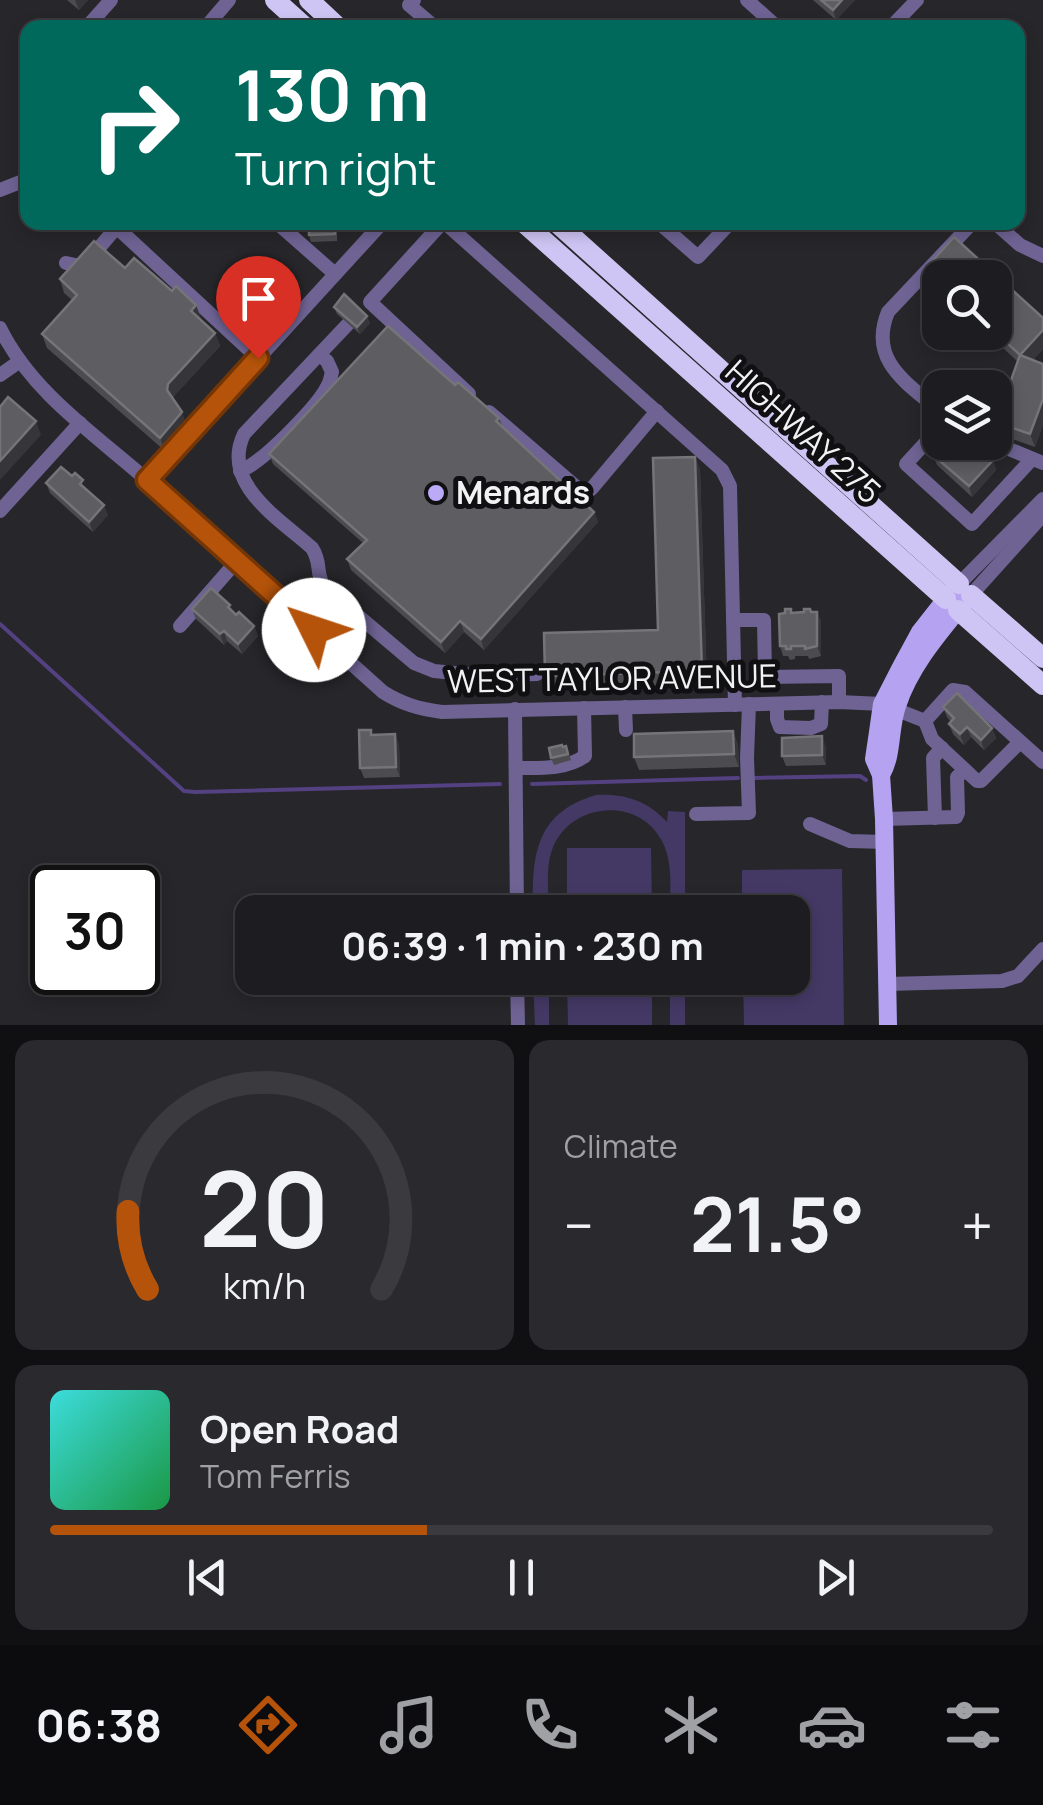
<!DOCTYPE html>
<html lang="en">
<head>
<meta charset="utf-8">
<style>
  :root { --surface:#1d1c20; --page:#2a292d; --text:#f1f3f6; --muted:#a0a1a5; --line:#3b3a3e; --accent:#b45309 }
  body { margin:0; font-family:Manrope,sans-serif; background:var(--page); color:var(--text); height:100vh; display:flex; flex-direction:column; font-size:38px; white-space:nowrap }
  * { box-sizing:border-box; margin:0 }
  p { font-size:32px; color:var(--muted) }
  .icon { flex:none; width:55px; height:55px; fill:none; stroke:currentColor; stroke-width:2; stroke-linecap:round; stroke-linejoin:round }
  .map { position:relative; height:1025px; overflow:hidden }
  .side { display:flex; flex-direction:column; gap:15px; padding:15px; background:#100f12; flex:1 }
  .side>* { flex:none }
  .banner { position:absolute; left:20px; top:20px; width:1005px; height:210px; border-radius:20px; box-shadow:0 5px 15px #0003,0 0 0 2px var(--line); background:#00695c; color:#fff; overflow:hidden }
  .controls { position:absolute; left:922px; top:260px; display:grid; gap:20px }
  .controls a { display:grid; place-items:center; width:90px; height:90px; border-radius:20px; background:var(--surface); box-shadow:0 5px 15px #0003,0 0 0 2px var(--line); font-size:50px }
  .speed { position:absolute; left:30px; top:865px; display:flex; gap:20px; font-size:50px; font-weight:700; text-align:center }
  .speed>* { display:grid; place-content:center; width:130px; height:130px; border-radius:50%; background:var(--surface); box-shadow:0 5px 15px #0003,0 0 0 2px var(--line); line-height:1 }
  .speed .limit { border:5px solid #111; border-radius:15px; background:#fff; color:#111 }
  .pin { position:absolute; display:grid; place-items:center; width:85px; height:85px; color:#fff; margin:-102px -42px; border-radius:50% 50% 50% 0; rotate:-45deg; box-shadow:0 0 10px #0007 }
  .pin .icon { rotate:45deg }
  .me { position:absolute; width:110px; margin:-55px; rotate:311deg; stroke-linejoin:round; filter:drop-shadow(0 0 8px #0008) }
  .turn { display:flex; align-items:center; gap:35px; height:210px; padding:0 50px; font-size:45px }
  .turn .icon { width:130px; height:130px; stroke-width:2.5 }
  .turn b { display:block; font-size:70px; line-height:85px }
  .big { font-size:75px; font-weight:700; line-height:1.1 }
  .side .widget { flex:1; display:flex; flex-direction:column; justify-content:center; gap:15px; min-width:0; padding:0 35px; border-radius:20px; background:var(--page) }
  .side .dial { align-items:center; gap:0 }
  .dial svg { height:260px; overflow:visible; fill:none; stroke:var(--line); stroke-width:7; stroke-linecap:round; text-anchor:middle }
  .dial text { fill:var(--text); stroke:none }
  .song { display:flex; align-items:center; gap:30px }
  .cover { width:120px; height:120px; border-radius:15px; background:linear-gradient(135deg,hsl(180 70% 55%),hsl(140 70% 35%)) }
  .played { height:10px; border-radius:5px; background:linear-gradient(90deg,var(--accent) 40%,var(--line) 40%) }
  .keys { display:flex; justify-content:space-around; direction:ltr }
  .heat { display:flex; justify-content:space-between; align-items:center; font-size:55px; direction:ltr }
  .side .tiles { flex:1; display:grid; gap:15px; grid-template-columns:1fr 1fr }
  .widget:last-child { grid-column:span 2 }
  .trip { position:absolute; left:235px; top:895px; width:575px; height:100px; border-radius:20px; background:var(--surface); box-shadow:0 5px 15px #0003,0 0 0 2px var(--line); font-weight:700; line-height:100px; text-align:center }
  .tab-bar { display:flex; height:160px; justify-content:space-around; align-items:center; background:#0c0b0d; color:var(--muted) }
  .tab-bar .icon { width:70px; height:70px }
  .tab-bar .on { color:var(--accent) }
  .tab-bar b { font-size:45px; color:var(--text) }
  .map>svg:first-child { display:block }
  .pitch { fill:#443965 }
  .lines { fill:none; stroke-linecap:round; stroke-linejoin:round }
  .stream { stroke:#534182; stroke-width:4 }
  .minor { stroke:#6e6393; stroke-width:14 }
  .major { stroke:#b5a3f2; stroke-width:18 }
  .highway { stroke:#cfc5f4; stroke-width:20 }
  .wall { fill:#4c4b4f }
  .shaded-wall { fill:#363539 }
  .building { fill:#5e5d61; stroke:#757478; stroke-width:2.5 }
  .route-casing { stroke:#753606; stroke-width:25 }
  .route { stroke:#b45309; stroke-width:18 }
  .poi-dot { fill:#bbaaf6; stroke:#100f11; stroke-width:4 }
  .labels { text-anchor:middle; stroke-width:10; stroke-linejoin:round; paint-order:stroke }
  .street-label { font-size:32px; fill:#f2f1f3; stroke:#100f11 }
  .poi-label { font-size:32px; font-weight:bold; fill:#f2f1f3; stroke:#100f11; text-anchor:start }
</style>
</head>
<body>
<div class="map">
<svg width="1043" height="1025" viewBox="0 0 1043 1025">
  <rect width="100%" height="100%" fill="#27262a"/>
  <!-- pitch -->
  <g class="pitch">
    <path d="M 596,795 C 624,793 648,801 667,822 L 668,811 L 685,812 L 685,912 L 670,912 C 670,889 673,864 663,843 C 640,795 569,802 552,850 C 545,869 549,893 549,912 L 533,912 C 532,857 534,813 596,795 Z"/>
    <path d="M 567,848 L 651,848 L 652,912 L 567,912 Z"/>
    <path d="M 842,869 L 844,1025 L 744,1025 L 743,978 L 792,978 L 792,912 L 742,912 L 742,870 Z"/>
    <path d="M 533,978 L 549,978 L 549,1025 L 535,1025 Z"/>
    <path d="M 567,978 L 652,978 L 652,1025 L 568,1025 Z"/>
    <rect x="670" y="978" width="15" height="47"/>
  </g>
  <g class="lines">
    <!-- stream -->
    <g class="stream">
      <path d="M 0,624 L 184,791 L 195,792 L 500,784"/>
      <path d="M 754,778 L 860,776 L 866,780"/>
      <path d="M 532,784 L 738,778"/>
    </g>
    <!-- minor -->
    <g class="minor">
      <path d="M 414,0 L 409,5 L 436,28"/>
      <path d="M 747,0 L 778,28"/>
      <path d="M 86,28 L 111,0"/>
      <path d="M 205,28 L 229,0"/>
      <path d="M 890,28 L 917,0"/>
      <path d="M 0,190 L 28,179"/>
      <path d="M 111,222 L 258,358"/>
      <path d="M 276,222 L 335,274"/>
      <path d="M 443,222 L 370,302 L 469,394"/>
      <path d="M 444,222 L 722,470 L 730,486 L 735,705"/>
      <path d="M 658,222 L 698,257 L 731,222"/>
      <path d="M 994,222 L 1020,245 L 1043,256"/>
      <path d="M 66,263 L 80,266 L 86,263 L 116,228"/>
      <path d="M 348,324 L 244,434 C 220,484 280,519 312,548 C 322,563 315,572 324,587 L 414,663 L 434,671 L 485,676 L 537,674"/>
      <path d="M 0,328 C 32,393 96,435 148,481 C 227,551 304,622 383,692 C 402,704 419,709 442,712 L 839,702 L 882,704 L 925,721"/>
      <path d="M 0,375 L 20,361"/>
      <path d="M 940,411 C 907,383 868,361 888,312 L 973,222"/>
      <path d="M 489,412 L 581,491 L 590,490 L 593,487 L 657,411"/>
      <path d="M 940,427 L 906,464 L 972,524 L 1032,459"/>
      <path d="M 992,442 L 1043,463"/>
      <path d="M 240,471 C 261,464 317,407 327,387 C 331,380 330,379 332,372 L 327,361 L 319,355"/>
      <path d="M 147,480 L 383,222"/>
      <path d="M 0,511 L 80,423"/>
      <path d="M 959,584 L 1043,499"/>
      <path d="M 971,595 L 1043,515"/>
      <path d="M 733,620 L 764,620 L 765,677 L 839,676 L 839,702"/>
      <path d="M 180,626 L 236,562"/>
      <path d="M 269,632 L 291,610"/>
      <path d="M 777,704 L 777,719 L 780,727 L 811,728 L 821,724 L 822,702"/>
      <path d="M 625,707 L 626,730"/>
      <path d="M 515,709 L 517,912"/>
      <path d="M 1020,742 L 981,781 L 977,781 L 932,739 L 925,721 L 953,690 L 965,692 L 1043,762"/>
      <path d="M 516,768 C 538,768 566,770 585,756 L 584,708"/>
      <path d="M 696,814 L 749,813 L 747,758 L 749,704"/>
      <path d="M 935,818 L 933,758 L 942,748"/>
      <path d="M 884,819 L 956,817 L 958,813 L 957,777 L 965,770"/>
      <path d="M 810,824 L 850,841 L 885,842"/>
      <path d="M 517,978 L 518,1025"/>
      <path d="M 887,984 L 1002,981 L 1018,976 L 1043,949"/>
    </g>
    <!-- major -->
    <g class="major">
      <path d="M 881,775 C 893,755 889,729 897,706 C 910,666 939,633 966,600"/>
      <path d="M 888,1025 L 884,819 L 881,775 L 874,759 L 878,732 L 882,704 L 901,667 L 920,632 L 953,590"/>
    </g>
    <!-- highway -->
    <g class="highway">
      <path d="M 275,0 L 306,28"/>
      <path d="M 309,0 L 339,28"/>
      <path d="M 523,222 L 946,599"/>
      <path d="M 556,222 L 959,584"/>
      <path d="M 971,595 L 1043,658"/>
      <path d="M 958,610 L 1043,685"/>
    </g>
  </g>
  <!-- wall -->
  <g class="wall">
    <path d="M 67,0 L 88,0 L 79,10 Z"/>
    <path d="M 813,0 L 855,0 L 836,20 Z"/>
    <path d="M 309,222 L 337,222 L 337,241 L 311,242 L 309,235 Z"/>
    <path d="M 954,237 L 1043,318 L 1043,349 L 1033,360 L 1043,364 L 1043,425 L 1035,447 L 1001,435 L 996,422 L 1018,362 L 986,332 L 995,332 L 995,278 L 940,278 L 940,291 L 930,282 L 925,269 Z"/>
    <path d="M 80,256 L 125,268 L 172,291 L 196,305 L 200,319 L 215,333 L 220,346 L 173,397 L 187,426 L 165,451 L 47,348 L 42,334 L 72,300 L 64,293 L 60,279 Z"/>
    <path d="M 334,307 L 370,323 L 360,334 L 337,314 Z"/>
    <path d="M 455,385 L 499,418 L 503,427 L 594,512 L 598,522 L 484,650 L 464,632 L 445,653 L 351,570 L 347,559 L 363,543 L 273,464 L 269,454 Z"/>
    <path d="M 933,455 L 993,460 L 996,470 L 972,497 L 937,465 Z"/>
    <path d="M 695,457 L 700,470 L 707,684 L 550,689 L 545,676 L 658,630 Z"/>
    <path d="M 46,483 L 87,490 L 108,515 L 93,532 L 50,493 Z"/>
    <path d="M 192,609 L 232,611 L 254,626 L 258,636 L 242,654 L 227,641 L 224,645 L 196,619 Z"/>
    <path d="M 810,609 L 812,612 L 817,612 L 821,622 L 821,656 L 809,659 L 808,656 L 795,656 L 795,659 L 790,660 L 788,656 L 783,656 L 780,646 L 792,613 L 804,612 Z"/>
    <path d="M 943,707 L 992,728 L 996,738 L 984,750 L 971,737 L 964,745 L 953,734 L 949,724 L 951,722 L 947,717 Z"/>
    <path d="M 733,731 L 738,745 L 739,767 L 639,770 L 634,757 Z"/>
    <path d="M 373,734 L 399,744 L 400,777 L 364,778 L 360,768 Z"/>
    <path d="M 566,746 L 571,760 L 554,765 L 551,758 L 563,747 Z"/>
    <path d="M 826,747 L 826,765 L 786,766 L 782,756 Z"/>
  </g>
  <!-- shaded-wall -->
  <g class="shaded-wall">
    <path d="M 75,0 L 88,0 L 79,10 Z"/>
    <path d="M 842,0 L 855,0 L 836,20 L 833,10 Z"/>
    <path d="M 196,305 L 201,318 L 196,324 L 191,311 Z"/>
    <path d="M 367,316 L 370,323 L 360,334 L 357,327 Z"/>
    <path d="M 1043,330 L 1043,349 L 1025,368 L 1020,355 Z"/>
    <path d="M 215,333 L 220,346 L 173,397 L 167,390 L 168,384 Z"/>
    <path d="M 1043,399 L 1043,425 L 1035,447 L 1030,434 Z"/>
    <path d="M 182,412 L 187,426 L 165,451 L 160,438 Z"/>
    <path d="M 36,421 L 41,435 L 0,480 L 0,461 Z"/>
    <path d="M 695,457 L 700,470 L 707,684 L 702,671 Z"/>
    <path d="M 993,460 L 996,470 L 972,497 L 969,486 Z"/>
    <path d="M 104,505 L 108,515 L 93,532 L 89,522 Z"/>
    <path d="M 594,512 L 598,522 L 484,650 L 481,639 Z"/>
    <path d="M 817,612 L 821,622 L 821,656 L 817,646 Z"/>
    <path d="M 460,621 L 464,632 L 445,653 L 441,642 Z"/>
    <path d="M 254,626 L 258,636 L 242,654 L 238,644 Z"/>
    <path d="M 224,631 L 227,641 L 224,645 L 220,634 Z"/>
    <path d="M 967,727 L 971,737 L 964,745 L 960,734 Z"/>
    <path d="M 992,728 L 996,738 L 984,750 L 981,740 Z"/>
    <path d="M 733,731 L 738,745 L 739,767 L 734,754 Z"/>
    <path d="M 395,734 L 399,744 L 400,777 L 396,767 Z"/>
    <path d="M 822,736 L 826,747 L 826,765 L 822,755 Z"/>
  </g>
  <!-- building -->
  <g class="building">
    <path d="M 821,0 L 842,0 L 833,10 Z"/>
    <path d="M 309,222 L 334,222 L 335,234 L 309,235 Z"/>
    <path d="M 954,237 L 1043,318 L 1043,330 L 1020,355 L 995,332 L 995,278 L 940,278 L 940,282 L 925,269 Z"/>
    <path d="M 94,241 L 125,268 L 134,258 L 172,291 L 176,286 L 196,305 L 191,311 L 215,333 L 168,384 L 167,390 L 182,412 L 160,438 L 42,334 L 77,295 L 60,279 Z"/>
    <path d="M 344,294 L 367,316 L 357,327 L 334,307 Z"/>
    <path d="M 388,326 L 455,385 L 458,382 L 499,418 L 496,421 L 594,512 L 481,639 L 460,621 L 441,642 L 347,559 L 367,540 L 269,454 Z"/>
    <path d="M 1020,355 L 1043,364 L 1043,399 L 1030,434 L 996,422 Z"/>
    <path d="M 8,397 L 36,421 L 0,461 L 0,407 Z"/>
    <path d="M 944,442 L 973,442 L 993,460 L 969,486 L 933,455 Z"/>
    <path d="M 695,457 L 702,671 L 545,676 L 544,633 L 658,630 L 653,458 Z"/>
    <path d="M 61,467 L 72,476 L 75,473 L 83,480 L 80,484 L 104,505 L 89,522 L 46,483 Z"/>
    <path d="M 211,588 L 230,605 L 228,607 L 236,615 L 239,612 L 254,626 L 238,644 L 224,631 L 220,634 L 192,609 Z"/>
    <path d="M 785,609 L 791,609 L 791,613 L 804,612 L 804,609 L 810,609 L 811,612 L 817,612 L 817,646 L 805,649 L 805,646 L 791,646 L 791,649 L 786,649 L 786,646 L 780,646 L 779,614 L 785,613 Z"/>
    <path d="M 957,693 L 992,728 L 981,740 L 967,727 L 960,734 L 949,724 L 954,718 L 943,707 Z"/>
    <path d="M 359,730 L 371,730 L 371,735 L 395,734 L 396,767 L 360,768 Z"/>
    <path d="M 733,731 L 734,754 L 634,757 L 634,734 Z"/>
    <path d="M 822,736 L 822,755 L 782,756 L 782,738 Z"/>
    <path d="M 562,745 L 563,747 L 566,746 L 568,754 L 551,758 L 549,748 Z"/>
  </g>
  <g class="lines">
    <defs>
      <path id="route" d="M 258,358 L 147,480 L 314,630"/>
    </defs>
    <!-- route casing -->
    <use href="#route" class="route-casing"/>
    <!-- route -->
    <use href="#route" class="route"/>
  </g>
  <!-- markers -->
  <circle class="poi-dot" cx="436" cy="493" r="10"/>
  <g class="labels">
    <!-- street labels -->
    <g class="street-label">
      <text transform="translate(803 432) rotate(42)" y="11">HIGHWAY 275</text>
      <text transform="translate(612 679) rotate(-1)" y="11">WEST TAYLOR AVENUE</text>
    </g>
    <!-- poi labels -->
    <g class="poi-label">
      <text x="456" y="504">Menards</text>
    </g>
  </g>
</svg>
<div class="controls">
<a><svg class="icon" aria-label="search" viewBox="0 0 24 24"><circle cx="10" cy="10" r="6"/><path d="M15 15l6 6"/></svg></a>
<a><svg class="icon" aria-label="layers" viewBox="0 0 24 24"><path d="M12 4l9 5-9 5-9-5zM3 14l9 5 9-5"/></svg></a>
</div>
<div class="speed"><div class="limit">30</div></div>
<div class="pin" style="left:258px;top:358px;background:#d93025"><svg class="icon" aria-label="arrive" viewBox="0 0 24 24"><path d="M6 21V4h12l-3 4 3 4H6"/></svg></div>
<svg class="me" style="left:314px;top:630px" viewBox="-20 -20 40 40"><circle r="19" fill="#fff"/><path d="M0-13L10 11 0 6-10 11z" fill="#b45309"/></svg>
<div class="trip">06:39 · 1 min · 230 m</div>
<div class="banner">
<div class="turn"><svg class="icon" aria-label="right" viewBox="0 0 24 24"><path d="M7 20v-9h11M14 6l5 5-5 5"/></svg><div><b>130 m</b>Turn right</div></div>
</div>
</div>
<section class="side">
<div class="tiles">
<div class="widget dial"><svg viewBox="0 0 100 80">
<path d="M14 69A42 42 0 1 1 86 69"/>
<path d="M14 69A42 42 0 0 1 8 45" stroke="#b45309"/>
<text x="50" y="56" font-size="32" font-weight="700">20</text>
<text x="50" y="72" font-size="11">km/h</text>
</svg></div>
<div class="widget"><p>Climate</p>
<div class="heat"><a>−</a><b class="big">21.5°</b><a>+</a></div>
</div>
<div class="widget">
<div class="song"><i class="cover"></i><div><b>Open Road</b><p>Tom Ferris</p></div></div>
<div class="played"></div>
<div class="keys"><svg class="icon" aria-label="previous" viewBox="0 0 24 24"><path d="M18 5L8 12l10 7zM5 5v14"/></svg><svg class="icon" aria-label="pause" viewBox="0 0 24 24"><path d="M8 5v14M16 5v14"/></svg><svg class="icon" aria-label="next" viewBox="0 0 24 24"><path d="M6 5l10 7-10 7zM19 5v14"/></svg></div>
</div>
</div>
</section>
<nav class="tab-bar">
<b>06:38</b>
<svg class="icon on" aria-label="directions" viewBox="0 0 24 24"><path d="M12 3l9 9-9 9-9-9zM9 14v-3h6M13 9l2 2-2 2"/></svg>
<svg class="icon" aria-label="music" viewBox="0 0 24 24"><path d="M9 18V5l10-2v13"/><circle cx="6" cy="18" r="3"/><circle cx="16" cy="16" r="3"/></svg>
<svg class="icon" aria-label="phone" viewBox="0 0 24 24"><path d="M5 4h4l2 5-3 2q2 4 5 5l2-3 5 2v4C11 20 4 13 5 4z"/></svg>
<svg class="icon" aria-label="climate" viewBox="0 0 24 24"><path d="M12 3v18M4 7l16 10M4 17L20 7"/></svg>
<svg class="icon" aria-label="car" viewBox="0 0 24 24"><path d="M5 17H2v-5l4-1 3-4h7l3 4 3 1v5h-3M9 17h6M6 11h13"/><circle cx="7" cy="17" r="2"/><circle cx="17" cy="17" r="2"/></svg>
<svg class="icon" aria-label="filters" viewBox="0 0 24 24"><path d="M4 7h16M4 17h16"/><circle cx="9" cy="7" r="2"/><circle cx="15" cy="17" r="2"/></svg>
</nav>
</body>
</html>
